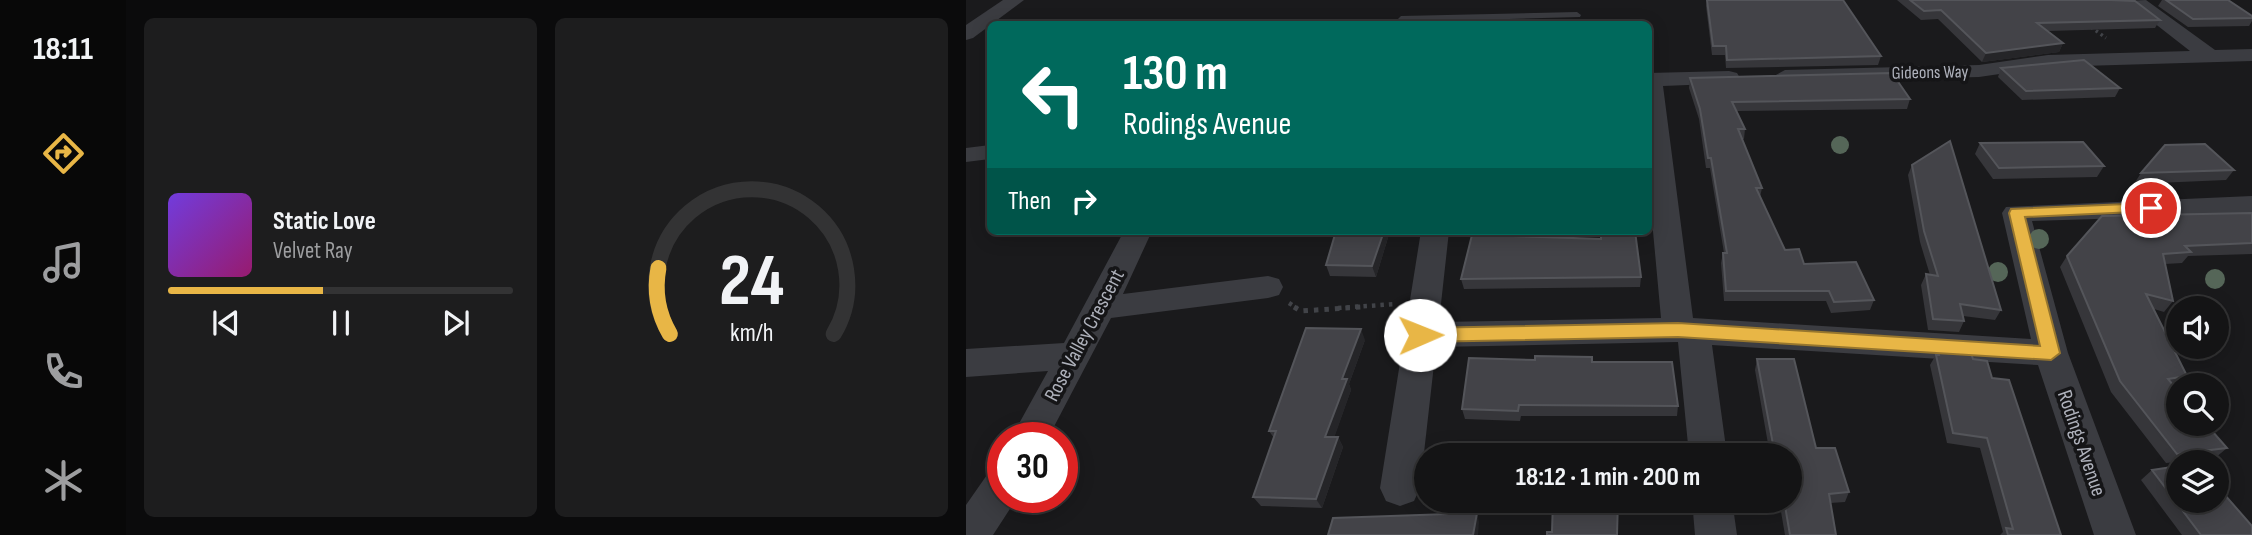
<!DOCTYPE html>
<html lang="en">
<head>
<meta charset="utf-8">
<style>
  :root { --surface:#141415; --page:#1d1d1e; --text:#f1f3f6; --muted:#9d9ea0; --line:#333334; --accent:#e8b646 }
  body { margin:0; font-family:"Sofia Sans Condensed",sans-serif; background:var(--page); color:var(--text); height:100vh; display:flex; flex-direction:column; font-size:26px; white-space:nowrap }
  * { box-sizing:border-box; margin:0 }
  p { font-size:23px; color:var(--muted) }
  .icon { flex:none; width:38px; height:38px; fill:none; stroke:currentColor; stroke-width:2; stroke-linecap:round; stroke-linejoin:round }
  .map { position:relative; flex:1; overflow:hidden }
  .sheet { display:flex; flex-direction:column; gap:18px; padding:18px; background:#0b0b0c; width:840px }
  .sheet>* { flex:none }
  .top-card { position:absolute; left:21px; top:21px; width:665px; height:214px; border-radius:10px; box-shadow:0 4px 18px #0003,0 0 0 2px var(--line); background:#00695c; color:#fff; overflow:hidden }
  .tools { position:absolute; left:1200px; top:296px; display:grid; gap:14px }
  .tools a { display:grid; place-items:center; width:63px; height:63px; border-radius:50%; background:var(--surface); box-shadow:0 4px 18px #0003,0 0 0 2px var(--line); font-size:35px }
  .speed { position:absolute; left:21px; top:422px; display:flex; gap:14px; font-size:35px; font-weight:700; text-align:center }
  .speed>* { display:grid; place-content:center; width:91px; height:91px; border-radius:50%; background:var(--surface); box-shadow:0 4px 18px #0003,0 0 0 2px var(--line); line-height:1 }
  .speed .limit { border:10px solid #d22; background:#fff; color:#111 }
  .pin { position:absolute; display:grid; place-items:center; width:60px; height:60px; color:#fff; margin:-30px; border:4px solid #fff; border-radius:50%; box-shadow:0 2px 7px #0007 }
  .me { position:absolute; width:77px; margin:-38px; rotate:89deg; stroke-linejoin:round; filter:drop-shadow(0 0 5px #0008) }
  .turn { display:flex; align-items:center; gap:24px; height:147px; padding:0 21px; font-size:32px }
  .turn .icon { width:91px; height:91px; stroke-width:2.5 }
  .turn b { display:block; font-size:49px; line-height:60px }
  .then { display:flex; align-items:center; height:66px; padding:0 21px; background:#0003; gap:14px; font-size:26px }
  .sheet .widget { flex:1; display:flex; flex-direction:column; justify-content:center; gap:10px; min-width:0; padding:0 24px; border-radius:10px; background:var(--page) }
  .sheet .dial { align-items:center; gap:0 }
  .dial svg { height:182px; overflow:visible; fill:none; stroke:var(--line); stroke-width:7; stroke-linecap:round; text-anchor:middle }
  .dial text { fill:var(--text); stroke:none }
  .song { display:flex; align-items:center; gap:21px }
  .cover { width:84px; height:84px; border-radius:10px; background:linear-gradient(135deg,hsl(260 70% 55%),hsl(320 70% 35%)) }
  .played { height:7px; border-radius:4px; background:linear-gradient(90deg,var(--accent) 45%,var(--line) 45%) }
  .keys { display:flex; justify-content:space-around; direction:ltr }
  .sheet .tiles { flex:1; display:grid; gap:18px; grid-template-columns:repeat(2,1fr) }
  .trip { position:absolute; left:448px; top:443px; width:388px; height:70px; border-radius:35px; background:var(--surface); box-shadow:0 4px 18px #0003,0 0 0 2px var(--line); font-weight:700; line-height:70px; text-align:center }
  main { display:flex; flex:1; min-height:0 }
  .dock { display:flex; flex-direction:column; width:126px; justify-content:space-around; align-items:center; background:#080808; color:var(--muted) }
  .dock .icon { width:49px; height:49px }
  .dock .current { color:var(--accent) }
  .dock b { font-size:32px; color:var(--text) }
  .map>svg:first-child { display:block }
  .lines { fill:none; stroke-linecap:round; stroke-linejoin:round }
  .path-far2 { stroke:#414348; stroke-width:3.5; stroke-dasharray:2.5 3.5; stroke-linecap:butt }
  .path-far1 { stroke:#414348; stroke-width:4.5; stroke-dasharray:3.5 5; stroke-linecap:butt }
  .path { stroke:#414348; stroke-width:5; stroke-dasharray:4.5 6; stroke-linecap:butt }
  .lane { fill:#3b3c41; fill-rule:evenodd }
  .street { fill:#3b3c41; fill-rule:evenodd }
  .tree { fill:#556658 }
  .wall { fill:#36363a }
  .shaded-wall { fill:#252528 }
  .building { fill:#434348; stroke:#54555a; stroke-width:2 }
  .route { fill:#e8b646; stroke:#97762e; stroke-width:2 }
  .labels { text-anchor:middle; stroke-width:7; stroke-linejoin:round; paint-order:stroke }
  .far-street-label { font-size:18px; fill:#aeb1bb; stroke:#151517 }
  .street-label { font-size:21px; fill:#aeb1bb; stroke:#151517 }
</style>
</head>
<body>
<main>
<nav class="dock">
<b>18:11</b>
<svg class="icon current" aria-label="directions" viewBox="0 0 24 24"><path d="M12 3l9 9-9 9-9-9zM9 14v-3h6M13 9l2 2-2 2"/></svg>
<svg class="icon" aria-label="music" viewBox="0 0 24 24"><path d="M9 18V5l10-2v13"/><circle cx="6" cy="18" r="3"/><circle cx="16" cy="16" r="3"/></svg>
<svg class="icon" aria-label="phone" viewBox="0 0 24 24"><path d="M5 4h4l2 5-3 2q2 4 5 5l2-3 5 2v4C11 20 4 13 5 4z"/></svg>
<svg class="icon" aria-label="climate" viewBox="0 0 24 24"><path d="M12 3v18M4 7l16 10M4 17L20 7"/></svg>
</nav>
<section class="sheet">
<div class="tiles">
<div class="widget">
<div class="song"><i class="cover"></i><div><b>Static Love</b><p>Velvet Ray</p></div></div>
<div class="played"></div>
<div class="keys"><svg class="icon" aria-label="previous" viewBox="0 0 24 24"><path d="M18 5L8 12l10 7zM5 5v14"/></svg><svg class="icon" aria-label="pause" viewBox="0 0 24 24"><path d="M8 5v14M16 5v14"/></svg><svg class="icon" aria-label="next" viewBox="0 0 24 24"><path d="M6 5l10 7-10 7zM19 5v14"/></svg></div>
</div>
<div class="widget dial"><svg viewBox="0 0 100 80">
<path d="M14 69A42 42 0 1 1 86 69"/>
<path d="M14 69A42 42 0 0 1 9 40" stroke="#e8b646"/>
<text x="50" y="56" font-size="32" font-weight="700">24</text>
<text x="50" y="72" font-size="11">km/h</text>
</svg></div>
</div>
</section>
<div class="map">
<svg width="1286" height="535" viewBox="0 0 1286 535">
  <rect width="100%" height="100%" fill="#1a1a1c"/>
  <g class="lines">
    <!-- path-far2 -->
    <path class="path-far2" d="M 1125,27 L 1140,38"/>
    <!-- path-far1 -->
    <g class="path-far1">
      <path d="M 323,303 L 331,308"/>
      <path d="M 372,308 L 430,304"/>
    </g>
    <!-- path -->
    <path class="path" d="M 328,307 L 335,311 L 395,307"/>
    <!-- lane -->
    <path class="lane" d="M 611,12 L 615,15 L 614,17 L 438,22 L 436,24 L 427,24 L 435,16 Z"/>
    <!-- street -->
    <g class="street">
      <path d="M 37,0 L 58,0 L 7,38 L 0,40 L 0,25 Z"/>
      <path d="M 1180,0 L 1249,50 L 1286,49 L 1286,61 L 1082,67 L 1013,77 L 819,82 L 808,76 L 819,70 L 1013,65 L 1082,55 L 1224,51 L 1160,1 Z"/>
      <path d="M 763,71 L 771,73 L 774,78 L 771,83 L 697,86 L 727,318 L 1065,339 L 1036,213 L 1040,207 L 1286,196 L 1286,214 L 1066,221 L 1102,353 L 1170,535 L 1128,535 L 1072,365 L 746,345 L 761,455 L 723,455 L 712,342 L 470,347 L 454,488 L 448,501 L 434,506 L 420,501 L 414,488 L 455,231 L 483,231 L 473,322 L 695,318 L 682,177 L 682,73 Z"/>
      <path d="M 24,145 L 24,159 L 0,162 L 0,148 Z"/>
      <path d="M 158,231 L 186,231 L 157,294 L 302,276 L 313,279 L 317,287 L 313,295 L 302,298 L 145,318 L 82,438 L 45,438 L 82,371 L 0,377 L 0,349 L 98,343 Z"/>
      <path d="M 37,467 L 37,497 L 51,498 L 27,535 L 0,535 L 0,505 L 23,472 Z"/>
      <path d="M 726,500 L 766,500 L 771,535 L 729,535 Z"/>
    </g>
  </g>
  <!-- trees -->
  <g class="tree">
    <circle cx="874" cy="145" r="9"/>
    <circle cx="1073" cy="239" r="10"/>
    <circle cx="1032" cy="272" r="10"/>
    <circle cx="1249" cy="279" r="10"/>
  </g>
  <!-- wall -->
  <g class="wall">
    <path d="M 741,0 L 915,56 L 912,65 L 760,68 L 759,55 L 746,55 L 740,6 Z"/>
    <path d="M 931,0 L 1144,0 L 1194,20 L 1189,28 L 1082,31 L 1097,43 L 1093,52 L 1016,62 L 972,19 L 955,20 Z"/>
    <path d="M 1196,0 L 1262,0 L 1286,16 L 1286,21 L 1283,26 L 1222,27 L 1192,6 Z"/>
    <path d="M 1035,68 L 1154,88 L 1149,97 L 1056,100 L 1032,77 Z"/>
    <path d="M 724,78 L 944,99 L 941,109 L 771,111 L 779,129 L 778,139 L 776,139 L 796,188 L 794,197 L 819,250 L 838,264 L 908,300 L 904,310 L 865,313 L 860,301 L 758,301 L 755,263 L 757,253 L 758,253 L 744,168 L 740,168 L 733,119 L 723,88 Z"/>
    <path d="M 1014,143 L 1138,166 L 1131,177 L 1027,179 L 1009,154 Z"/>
    <path d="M 946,165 L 1035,310 L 1029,320 L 997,316 L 998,321 L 993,332 L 962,330 L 955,285 L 960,274 L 964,275 L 954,242 L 942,175 Z"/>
    <path d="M 1268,170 L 1260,180 L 1168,184 L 1175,173 Z"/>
    <path d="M 1286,213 L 1286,254 L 1222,256 L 1216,263 L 1199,264 L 1207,301 L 1198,312 L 1188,309 L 1221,376 L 1211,387 L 1209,387 L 1261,448 L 1249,458 L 1200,463 L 1145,392 L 1094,267 L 1101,256 Z"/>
    <path d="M 370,231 L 424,231 L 410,277 L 364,276 L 360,265 Z"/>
    <path d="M 549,236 L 675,277 L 674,287 L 498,289 L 495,279 Z"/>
    <path d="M 399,340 L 383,384 L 385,390 L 368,437 L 372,437 L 377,447 L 356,508 L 295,506 L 287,497 L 308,438 L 303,431 Z"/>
    <path d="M 972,351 L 1007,359 L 1026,378 L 1095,535 L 1034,535 L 1037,532 L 1014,448 L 981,443 L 964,365 Z"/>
    <path d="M 791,359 L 850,448 L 883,492 L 879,502 L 864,503 L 870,535 L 819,535 L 813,500 L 824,500 L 824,455 L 804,455 L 789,370 Z"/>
    <path d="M 627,362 L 712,406 L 711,416 L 555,416 L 554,421 L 499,419 L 496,409 Z"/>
    <path d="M 1186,470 L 1286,535 L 1216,535 L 1175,480 Z"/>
  </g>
  <!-- shaded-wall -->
  <g class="shaded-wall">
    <path d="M 1097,43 L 1093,52 L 1016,62 L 1020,53 Z"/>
    <path d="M 418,231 L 424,231 L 410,277 L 406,266 Z"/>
    <path d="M 395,329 L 399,340 L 383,384 L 385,390 L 365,447 L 359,437 L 376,379 Z"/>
    <path d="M 372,437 L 377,447 L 356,508 L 350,499 Z"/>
    <path d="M 511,513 L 513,522 L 512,535 L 507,535 Z"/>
  </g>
  <!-- building -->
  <g class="building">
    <path d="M 741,0 L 877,0 L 915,56 L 761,60 L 760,46 L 747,46 Z"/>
    <path d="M 944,0 L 1144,0 L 1169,1 L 1194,20 L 1071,23 L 1097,43 L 1020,53 L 975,10 L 958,11 Z"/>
    <path d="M 1200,0 L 1262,0 L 1286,16 L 1286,18 L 1227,19 Z"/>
    <path d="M 1118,60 L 1154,88 L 1060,91 L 1035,68 Z"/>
    <path d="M 926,73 L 944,99 L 766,102 L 779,129 L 772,129 L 796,188 L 790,188 L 819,250 L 833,249 L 838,264 L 890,262 L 908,300 L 868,302 L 863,291 L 760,291 L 757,253 L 761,253 L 745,158 L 742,158 L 734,109 L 724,78 Z"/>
    <path d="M 984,141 L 1035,310 L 994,304 L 998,321 L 967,319 L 960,274 L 972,276 L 958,231 L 946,165 Z"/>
    <path d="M 1117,142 L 1138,166 L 1033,168 L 1014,143 Z"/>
    <path d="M 1239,144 L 1268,170 L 1175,173 L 1199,145 Z"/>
    <path d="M 1286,213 L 1286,243 L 1219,246 L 1225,252 L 1197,254 L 1207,301 L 1180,294 L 1221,376 L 1202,379 L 1213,392 L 1213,424 L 1240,424 L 1261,448 L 1211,454 L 1154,381 L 1101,256 L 1136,216 Z"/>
    <path d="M 370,231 L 418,231 L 406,266 L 360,265 Z"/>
    <path d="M 507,231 L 548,231 L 547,236 L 635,239 L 635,231 L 669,231 L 675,277 L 495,279 Z"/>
    <path d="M 340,328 L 395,329 L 376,379 L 381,379 L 359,437 L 372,437 L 350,499 L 287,497 L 310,431 L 303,431 Z"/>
    <path d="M 972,351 L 1005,353 L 1007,359 L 1021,361 L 1026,378 L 1043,380 L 1095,535 L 1042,535 L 1040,528 L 1047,529 L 1021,438 L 987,433 L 970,355 L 973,355 Z"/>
    <path d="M 569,356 L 626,357 L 626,362 L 706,362 L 712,406 L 553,405 L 552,411 L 496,409 L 503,358 L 569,360 Z"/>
    <path d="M 791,359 L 828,359 L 850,448 L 869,448 L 883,492 L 863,494 L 870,535 L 824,535 L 818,500 L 824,500 L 824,455 L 809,455 Z"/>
    <path d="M 1213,466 L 1213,500 L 1251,500 L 1251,486 L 1286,526 L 1286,535 L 1235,535 L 1186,470 Z"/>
    <path d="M 587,500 L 652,500 L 651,535 L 581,535 L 581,532 L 586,532 Z"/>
    <path d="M 511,513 L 507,535 L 362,535 L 367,518 Z"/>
  </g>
  <!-- route -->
  <path class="route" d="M 1185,203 L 1190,204 L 1190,211 L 1059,217 L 1094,353 L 1085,360 L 712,337 L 454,342 L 445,335 L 454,328 L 712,323 L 1074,346 L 1043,213 L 1045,209 Z"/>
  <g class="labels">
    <!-- far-street labels -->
    <g class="far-street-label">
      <text transform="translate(964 72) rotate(-1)" y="6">Gideons Way</text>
    </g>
    <!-- street labels -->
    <g class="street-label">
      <text transform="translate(118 335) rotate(-62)" y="7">Rose Valley Crescent</text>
      <text transform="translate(1116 443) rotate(71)" y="7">Rodings Avenue</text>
    </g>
  </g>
</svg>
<div class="tools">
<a><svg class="icon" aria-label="sound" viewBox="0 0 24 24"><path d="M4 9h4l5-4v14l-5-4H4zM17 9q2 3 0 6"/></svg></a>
<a><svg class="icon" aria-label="search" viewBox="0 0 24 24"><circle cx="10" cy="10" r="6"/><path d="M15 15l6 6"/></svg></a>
<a><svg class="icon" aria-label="layers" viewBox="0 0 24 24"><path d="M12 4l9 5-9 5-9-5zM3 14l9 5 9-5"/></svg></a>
</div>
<div class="speed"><div class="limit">30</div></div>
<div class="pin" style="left:1185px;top:208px;background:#d93025"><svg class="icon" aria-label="arrive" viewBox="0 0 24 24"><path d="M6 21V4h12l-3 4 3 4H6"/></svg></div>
<svg class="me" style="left:454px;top:335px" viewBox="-20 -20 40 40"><circle r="19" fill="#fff"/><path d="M0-13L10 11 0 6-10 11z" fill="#e8b646"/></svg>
<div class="trip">18:12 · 1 min · 200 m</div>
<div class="top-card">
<div class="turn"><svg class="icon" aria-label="left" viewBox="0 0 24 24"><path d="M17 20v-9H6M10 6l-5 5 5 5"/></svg><div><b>130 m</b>Rodings Avenue</div></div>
<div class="then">Then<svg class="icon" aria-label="right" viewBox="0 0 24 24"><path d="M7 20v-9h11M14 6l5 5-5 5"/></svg></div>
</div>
</div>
</main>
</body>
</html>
